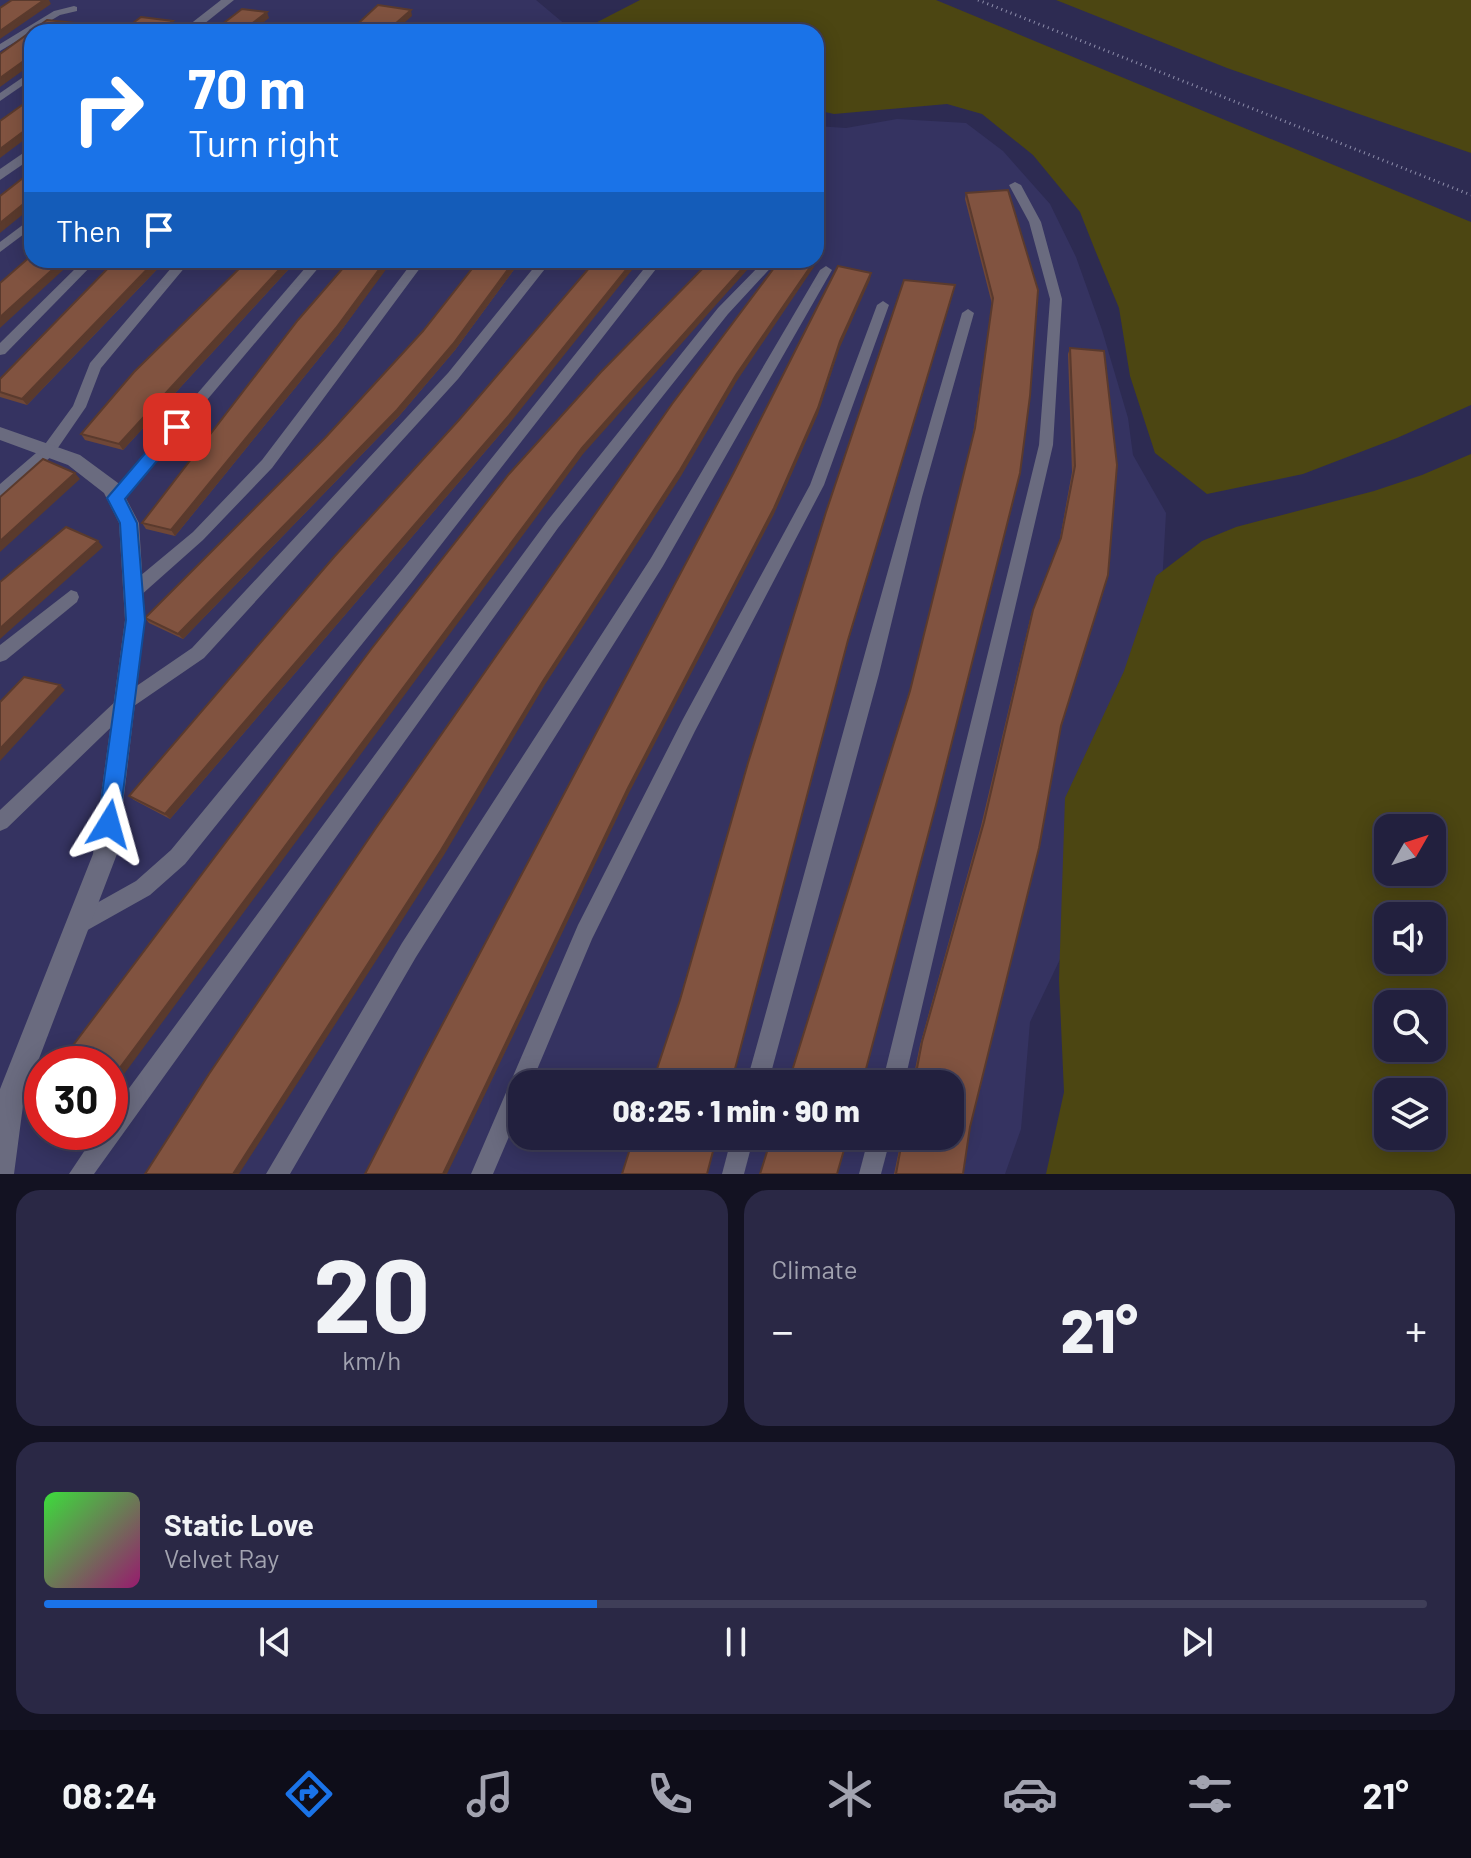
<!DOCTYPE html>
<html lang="en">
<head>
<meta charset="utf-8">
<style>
  :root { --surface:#22203e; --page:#2a2845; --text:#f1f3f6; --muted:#a2a3b0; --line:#3f3e58; --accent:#1a73e8 }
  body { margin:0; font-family:Barlow,sans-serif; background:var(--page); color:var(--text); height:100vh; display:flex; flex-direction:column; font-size:30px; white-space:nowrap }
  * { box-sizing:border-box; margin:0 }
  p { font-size:26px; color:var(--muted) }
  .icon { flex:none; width:44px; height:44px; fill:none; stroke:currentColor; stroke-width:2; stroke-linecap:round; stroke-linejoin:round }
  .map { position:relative; height:1174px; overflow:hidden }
  .panel { display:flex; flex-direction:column; gap:16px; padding:16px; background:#131222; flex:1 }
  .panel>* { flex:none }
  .hud { position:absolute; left:24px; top:24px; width:800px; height:244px; border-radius:24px; box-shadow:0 4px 20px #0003,0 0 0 2px var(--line); background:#1a73e8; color:#fff; overflow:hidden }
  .needle { width:52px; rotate:51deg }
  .buttons { position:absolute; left:1374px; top:814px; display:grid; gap:16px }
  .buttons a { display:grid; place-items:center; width:72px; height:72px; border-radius:16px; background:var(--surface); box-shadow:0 4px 20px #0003,0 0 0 2px var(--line); font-size:40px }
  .speed { position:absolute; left:24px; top:1046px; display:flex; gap:16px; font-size:40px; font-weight:700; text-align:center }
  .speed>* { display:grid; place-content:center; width:104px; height:104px; border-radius:50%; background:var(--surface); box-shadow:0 4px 20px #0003,0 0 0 2px var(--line); line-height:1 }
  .speed .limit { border:12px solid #d22; background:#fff; color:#111 }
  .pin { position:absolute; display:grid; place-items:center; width:68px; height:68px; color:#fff; margin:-34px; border-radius:16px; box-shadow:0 4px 12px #0006 }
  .me { position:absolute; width:88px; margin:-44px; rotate:8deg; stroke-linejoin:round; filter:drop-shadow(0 0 6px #0008) }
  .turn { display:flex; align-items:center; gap:28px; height:168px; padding:0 32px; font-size:36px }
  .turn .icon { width:104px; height:104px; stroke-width:2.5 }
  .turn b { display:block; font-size:56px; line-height:68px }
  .then { display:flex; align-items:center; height:76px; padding:0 32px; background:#0003; gap:16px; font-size:30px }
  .big { font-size:60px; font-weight:800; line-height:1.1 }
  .panel .card { flex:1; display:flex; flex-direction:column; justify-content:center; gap:12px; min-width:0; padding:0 28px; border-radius:24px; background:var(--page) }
  .panel .dial { align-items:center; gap:0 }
  .dial b { font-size:104px; line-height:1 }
  .song { display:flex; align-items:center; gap:24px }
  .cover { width:96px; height:96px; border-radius:12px; background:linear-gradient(135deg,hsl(120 70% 55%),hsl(320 70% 35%)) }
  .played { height:8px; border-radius:4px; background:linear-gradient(90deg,var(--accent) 40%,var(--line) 40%) }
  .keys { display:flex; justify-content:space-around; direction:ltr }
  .heat { display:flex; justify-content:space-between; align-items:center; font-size:44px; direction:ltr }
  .panel .tiles { flex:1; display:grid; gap:16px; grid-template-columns:1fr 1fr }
  .card:last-child { grid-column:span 2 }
  .trip { position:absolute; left:508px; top:1070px; width:456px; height:80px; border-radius:24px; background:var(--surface); box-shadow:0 4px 20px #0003,0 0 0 2px var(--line); font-weight:800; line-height:80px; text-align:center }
  .tabs { display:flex; height:128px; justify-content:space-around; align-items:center; background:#0e0d19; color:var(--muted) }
  .tabs .icon { width:56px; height:56px }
  .tabs .active { color:var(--accent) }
  .tabs b { font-size:36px; color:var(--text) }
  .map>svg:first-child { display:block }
  .built { fill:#353361; fill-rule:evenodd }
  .green { fill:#4c4612; fill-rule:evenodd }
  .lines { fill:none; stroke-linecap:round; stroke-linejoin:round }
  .path { stroke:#8e8eab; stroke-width:3; stroke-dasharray:1 4; stroke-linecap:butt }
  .lane { fill:#6a6b7f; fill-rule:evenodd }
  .street { fill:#6a6b7f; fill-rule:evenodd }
  .wall { fill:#6f4737 }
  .shaded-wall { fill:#5a3a2d }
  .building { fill:#815340; stroke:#5a3a2d; stroke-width:2 }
  .route { fill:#1a73e8; stroke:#114b97; stroke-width:2 }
</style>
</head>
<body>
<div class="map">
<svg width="1471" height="1174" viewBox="0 0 1471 1174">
  <rect width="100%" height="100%" fill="#2d2b52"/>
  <!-- built -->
  <path class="built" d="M 0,0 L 536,0 L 567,26 L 570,32 L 32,32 L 32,260 L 816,260 L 816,126 L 846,128 L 897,119 L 966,123 L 1003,151 L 1050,204 L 1076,257 L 1102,330 L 1128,418 L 1133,455 L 1166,513 L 1152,767 L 1030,1022 L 1021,1129 L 1005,1174 L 0,1174 ZM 42,1064 L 110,1064 L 110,1132 L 42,1132 ZM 522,1084 L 950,1084 L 950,1136 L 522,1136 Z"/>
  <!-- green -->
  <g class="green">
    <path d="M 640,0 L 936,0 L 1471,222 L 1471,405 L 1397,438 L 1303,474 L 1207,494 L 1155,453 L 1130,376 L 1119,308 L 1095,250 L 1080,212 L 1033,155 L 982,114 L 947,104 L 834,114 L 816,110 L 816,32 L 767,32 L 737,27 L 704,32 L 580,31 Z"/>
    <path d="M 1056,0 L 1471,0 L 1471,153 L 1227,68 Z"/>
    <path d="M 1471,454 L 1471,1174 L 1046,1174 L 1064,1092 L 1059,980 L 1065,798 L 1124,671 L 1156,576 L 1202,541 L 1236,527 L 1374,491 L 1422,475 ZM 1388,828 L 1432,828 L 1432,872 L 1388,872 ZM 1388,916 L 1432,916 L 1432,960 L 1388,960 ZM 1388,1004 L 1432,1004 L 1432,1048 L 1388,1048 ZM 1388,1092 L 1432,1092 L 1432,1136 L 1388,1136 Z"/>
  </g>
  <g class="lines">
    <!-- path -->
    <path class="path" d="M 978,0 L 1471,195"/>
    <!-- lane -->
    <g class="lane">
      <path d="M 74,6 L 77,7 L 77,11 L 60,15 L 0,51 L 0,44 L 54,11 Z"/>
      <path d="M 32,71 L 32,79 L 0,101 L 0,93 Z"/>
      <path d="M 1015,182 L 1021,185 L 1041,222 L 1062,299 L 1053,445 L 904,1084 L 882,1084 L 1039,445 L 1050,299 L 1029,222 L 1009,185 Z"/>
      <path d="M 32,218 L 32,228 L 0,252 L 0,242 Z"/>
      <path d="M 84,260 L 97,260 L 5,354 L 0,355 L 0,343 Z"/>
      <path d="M 178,260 L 191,260 L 101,368 L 86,407 L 53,455 L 5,496 L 0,498 L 0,484 L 43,447 L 73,406 L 90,363 Z"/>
      <path d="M 312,260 L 325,260 L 121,502 L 111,502 L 109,498 L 111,494 Z"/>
      <path d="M 414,260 L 426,260 L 272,468 L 203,540 L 140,596 L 128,596 L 126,591 L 128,586 L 193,532 L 262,460 Z"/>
      <path d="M 540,260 L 552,260 L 458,379 L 204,658 L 131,708 L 7,828 L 0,831 L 0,810 L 119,698 L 192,648 L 448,373 Z"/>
      <path d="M 651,260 L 663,260 L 412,582 L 185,864 L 150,895 L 84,932 L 77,935 L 70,932 L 67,925 L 70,918 L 136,881 L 171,850 L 400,572 Z"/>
      <path d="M 765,260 L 778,260 L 728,314 L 558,528 L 94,1174 L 69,1174 L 97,1132 L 110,1132 L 110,1114 L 548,520 L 718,308 Z"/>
      <path d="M 826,266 L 832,270 L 663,566 L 416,957 L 290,1174 L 266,1174 L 402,943 L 651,558 L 820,270 Z"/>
      <path d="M 883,301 L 889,305 L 824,485 L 695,731 L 592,939 L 531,1084 L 522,1084 L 522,1106 L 493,1174 L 471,1174 L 578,925 L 683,719 L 810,485 L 877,305 Z"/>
      <path d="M 968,309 L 974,313 L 922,497 L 879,674 L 768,1084 L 746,1084 C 818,827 886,569 962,313 Z"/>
      <path d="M 71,590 L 77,592 L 79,597 L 77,602 L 6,660 L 0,662 L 0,645 Z"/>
      <path d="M 732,1136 L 754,1136 L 744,1174 L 722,1174 Z"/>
      <path d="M 869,1136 L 891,1136 L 881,1174 L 859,1174 Z"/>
    </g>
    <!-- street -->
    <g class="street">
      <path d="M 221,0 L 234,0 L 194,32 L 180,32 Z"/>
      <path d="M 32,147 L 32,158 L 0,180 L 0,169 Z"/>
      <path d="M 0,427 L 80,455 L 118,483 L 139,523 L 145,620 L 117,854 L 24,1098 L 14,1174 L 0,1174 L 0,1089 L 93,854 L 125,620 L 119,523 L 104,493 L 68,465 L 0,440 Z"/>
    </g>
  </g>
  <!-- wall -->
  <g class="wall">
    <path d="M 966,193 L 1038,290 L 973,434 L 992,304 L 965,199 Z"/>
    <path d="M 116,260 L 166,260 L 27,405 L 0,397 L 0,379 Z"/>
    <path d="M 248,260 L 297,260 L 123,450 L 85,440 L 81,434 Z"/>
    <path d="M 479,260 L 521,260 L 455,350 L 399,416 L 183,639 L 149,623 L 145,618 L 325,438 L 423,331 Z"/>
    <path d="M 387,267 L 338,335 L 175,536 L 146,529 L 142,523 Z"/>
    <path d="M 1070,348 L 1104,351 L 1061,726 L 970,1127 L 963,1174 L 894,1174 L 902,1136 L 950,1136 L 950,1084 L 912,1084 L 920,1045 L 981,826 L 1031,615 L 1059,544 L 1072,472 L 1068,354 Z"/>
    <path d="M 513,419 L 170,819 L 134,800 L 129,796 Z"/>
  </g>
  <!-- shaded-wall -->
  <g class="shaded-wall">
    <path d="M 44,0 L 49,0 L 51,4 L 0,39 L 0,31 Z"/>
    <path d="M 411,10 L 412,16 L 394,32 L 386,32 Z"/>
    <path d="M 267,12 L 269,18 L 251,32 L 241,32 Z"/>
    <path d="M 173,21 L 176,27 L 169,32 L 158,32 Z"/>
    <path d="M 75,23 L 78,30 L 75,32 L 63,32 Z"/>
    <path d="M 32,55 L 32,64 L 0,87 L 0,78 Z"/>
    <path d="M 32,125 L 32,134 L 0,158 L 0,149 Z"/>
    <path d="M 32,197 L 32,207 L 0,233 L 0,223 Z"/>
    <path d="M 818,255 L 818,261 L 736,382 L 681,476 L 544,686 L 444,855 L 239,1174 L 233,1174 L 736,375 Z"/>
    <path d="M 63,260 L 74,260 L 0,328 L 0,317 Z"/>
    <path d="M 156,260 L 166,260 L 27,405 L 22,399 Z"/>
    <path d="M 288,260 L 297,260 L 123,450 L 119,444 Z"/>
    <path d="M 386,260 L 393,260 L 338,335 L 175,536 L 171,530 Z"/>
    <path d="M 515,260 L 521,260 L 455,350 L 399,416 L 183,639 L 178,634 Z"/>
    <path d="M 634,260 L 640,260 L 513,419 L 170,819 L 165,814 Z"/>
    <path d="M 750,260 L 756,260 L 583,454 L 110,1093 L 110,1081 L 582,448 Z"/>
    <path d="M 871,273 L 870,280 L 840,347 L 818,414 L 774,514 L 629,793 L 447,1174 L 443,1174 L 840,341 Z"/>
    <path d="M 953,292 L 847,646 L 731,1084 L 848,640 Z"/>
    <path d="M 75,473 L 80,479 L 0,552 L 0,541 Z"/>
    <path d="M 98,541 L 103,547 L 0,639 L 0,628 Z"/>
    <path d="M 60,685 L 65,690 L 0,761 L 0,749 Z"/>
  </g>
  <!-- building -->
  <g class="building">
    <path d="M 12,0 L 44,0 L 0,31 L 0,8 Z"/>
    <path d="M 378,5 L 411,10 L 386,32 L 349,32 Z"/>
    <path d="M 242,9 L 267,12 L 241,32 L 212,32 Z"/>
    <path d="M 141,17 L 173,21 L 158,32 L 121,32 Z"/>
    <path d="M 47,20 L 75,23 L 63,32 L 32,32 L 32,55 L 0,78 L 0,54 Z"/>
    <path d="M 470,28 L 495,32 L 467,32 Z"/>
    <path d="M 32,98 L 32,125 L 0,149 L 0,121 Z"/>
    <path d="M 32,171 L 32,197 L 0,223 L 0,196 Z"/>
    <path d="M 1008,190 L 1038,290 L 1030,396 L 1020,473 L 936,805 L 862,1084 L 788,1084 L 910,691 L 975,428 L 993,298 L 966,193 Z"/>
    <path d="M 32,255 L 32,260 L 63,260 L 0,317 L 0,283 Z"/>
    <path d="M 116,260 L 156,260 L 22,399 L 0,392 L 0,379 Z"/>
    <path d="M 248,260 L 288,260 L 119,444 L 81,434 L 134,372 Z"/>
    <path d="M 350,260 L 386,260 L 336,328 L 171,530 L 142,523 L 298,320 Z"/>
    <path d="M 479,260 L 515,260 L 453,344 L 397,410 L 178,634 L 145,618 L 325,438 L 423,331 Z"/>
    <path d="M 596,260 L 634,260 L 511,413 L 165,814 L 129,796 L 334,557 L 459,420 Z"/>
    <path d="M 711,260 L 750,260 L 582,448 L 110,1081 L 110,1064 L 59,1064 L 372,648 L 509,474 L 601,372 Z"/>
    <path d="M 780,260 L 815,260 L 736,375 L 680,470 L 543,681 L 441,850 L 233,1174 L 145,1174 L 209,1074 L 376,828 L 672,404 Z"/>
    <path d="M 838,266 L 871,273 L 840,341 L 818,408 L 774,508 L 628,788 L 443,1174 L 365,1174 L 423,1061 L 734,472 Z"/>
    <path d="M 904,280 L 955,285 L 848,640 L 731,1084 L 652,1084 L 680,1000 L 748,763 L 826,512 Z"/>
    <path d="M 1070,348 L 1104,351 L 1117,465 L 1108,575 L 1061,726 L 1039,848 L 970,1127 L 963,1174 L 896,1174 L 903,1136 L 950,1136 L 950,1084 L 914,1084 L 922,1042 L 984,822 L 1033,610 L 1061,538 L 1075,466 Z"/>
    <path d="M 43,459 L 75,473 L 0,541 L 0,497 Z"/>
    <path d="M 66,527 L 98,541 L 0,628 L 0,582 Z"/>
    <path d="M 24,677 L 60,685 L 0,749 L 0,702 Z"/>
    <path d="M 42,1086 L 42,1112 L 29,1104 Z"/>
    <path d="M 634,1136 L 717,1136 L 707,1174 L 622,1174 Z"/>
    <path d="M 772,1136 L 848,1136 L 837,1174 L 760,1174 Z"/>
  </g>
  <!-- route -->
  <path class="route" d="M 177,421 L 182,423 L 182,431 L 125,499 L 137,523 L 145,620 L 119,824 L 116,831 L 109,834 L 101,831 L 98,824 L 126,620 L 120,523 L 107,498 L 171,423 Z"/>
</svg>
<div class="buttons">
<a><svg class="needle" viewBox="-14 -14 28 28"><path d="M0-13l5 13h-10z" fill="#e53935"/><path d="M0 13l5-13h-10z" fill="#a2a3b0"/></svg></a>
<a><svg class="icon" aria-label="sound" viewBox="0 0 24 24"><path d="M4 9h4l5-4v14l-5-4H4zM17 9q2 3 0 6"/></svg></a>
<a><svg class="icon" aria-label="search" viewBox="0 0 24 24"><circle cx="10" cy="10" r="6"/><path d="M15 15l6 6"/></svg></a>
<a><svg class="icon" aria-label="layers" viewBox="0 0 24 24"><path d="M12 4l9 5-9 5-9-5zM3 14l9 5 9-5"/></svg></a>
</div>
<div class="speed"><div class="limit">30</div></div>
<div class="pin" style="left:177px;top:427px;background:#d93025"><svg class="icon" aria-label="arrive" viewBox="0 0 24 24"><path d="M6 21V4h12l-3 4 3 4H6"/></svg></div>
<svg class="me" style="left:109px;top:824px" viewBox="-20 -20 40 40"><path d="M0-17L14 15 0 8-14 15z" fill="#1a73e8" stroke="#fff" stroke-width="4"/></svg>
<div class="trip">08:25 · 1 min · 90 m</div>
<div class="hud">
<div class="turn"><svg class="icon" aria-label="right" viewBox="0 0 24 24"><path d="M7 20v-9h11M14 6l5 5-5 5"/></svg><div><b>70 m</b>Turn right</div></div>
<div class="then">Then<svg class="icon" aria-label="arrive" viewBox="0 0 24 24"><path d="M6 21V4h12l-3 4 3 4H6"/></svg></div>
</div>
</div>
<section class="panel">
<div class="tiles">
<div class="card dial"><b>20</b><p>km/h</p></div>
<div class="card"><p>Climate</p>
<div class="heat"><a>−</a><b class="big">21°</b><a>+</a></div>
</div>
<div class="card">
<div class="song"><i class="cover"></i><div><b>Static Love</b><p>Velvet Ray</p></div></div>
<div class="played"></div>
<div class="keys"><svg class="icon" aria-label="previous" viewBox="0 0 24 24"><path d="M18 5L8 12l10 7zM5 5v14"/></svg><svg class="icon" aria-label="pause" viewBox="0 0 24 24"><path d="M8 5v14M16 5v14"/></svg><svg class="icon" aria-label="next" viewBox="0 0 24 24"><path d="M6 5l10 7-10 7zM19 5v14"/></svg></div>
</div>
</div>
</section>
<nav class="tabs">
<b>08:24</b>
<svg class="icon active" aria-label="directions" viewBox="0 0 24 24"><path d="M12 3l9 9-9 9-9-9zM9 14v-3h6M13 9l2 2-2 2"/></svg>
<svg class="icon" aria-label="music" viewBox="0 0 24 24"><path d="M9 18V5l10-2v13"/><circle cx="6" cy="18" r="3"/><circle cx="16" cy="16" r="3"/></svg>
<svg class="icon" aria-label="phone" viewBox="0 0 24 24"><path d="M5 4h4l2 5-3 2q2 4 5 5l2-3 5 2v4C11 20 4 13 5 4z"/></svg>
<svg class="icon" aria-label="climate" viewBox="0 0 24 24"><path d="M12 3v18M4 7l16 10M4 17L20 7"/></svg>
<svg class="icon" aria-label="car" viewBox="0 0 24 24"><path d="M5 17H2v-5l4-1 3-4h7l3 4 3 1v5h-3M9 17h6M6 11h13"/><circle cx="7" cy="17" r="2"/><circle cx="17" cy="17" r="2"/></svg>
<svg class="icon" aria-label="filters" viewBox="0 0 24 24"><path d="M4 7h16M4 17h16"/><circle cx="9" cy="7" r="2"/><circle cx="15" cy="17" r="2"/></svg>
<b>21°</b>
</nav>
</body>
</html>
